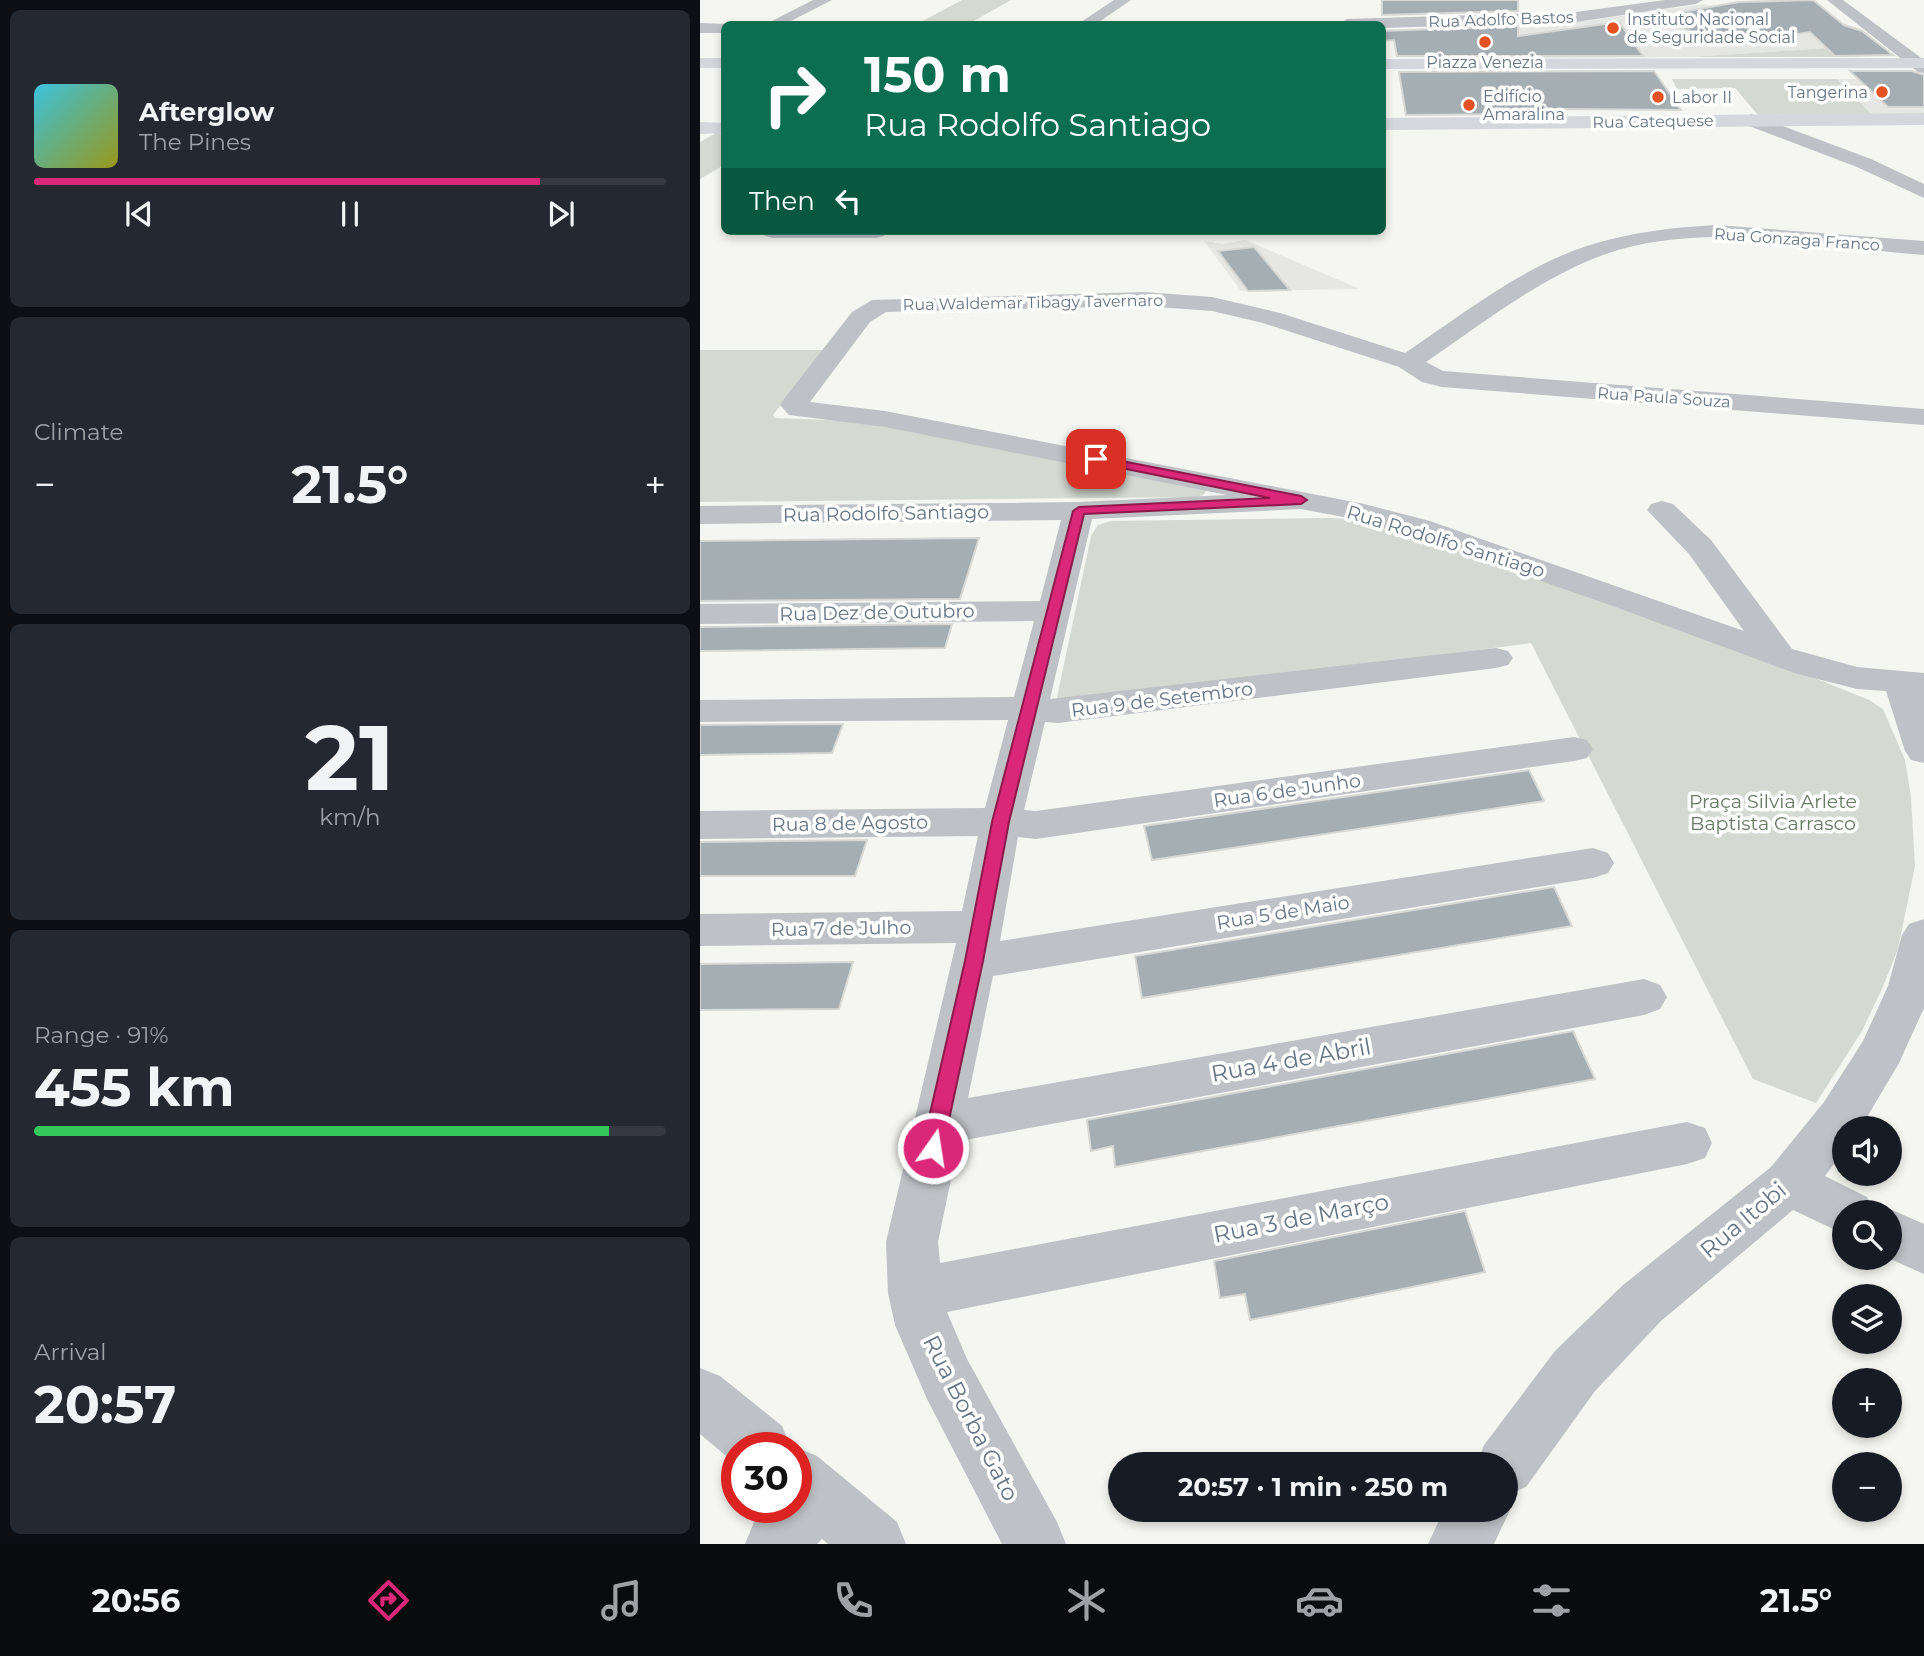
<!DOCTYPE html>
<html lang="en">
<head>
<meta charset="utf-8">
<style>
  :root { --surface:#171b24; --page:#242831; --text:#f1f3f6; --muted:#9ea1a6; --line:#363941; --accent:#db2777 }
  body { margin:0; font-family:Montserrat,sans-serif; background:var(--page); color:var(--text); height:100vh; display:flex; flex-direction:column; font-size:26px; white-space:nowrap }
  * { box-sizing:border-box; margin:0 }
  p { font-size:23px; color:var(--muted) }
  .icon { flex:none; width:38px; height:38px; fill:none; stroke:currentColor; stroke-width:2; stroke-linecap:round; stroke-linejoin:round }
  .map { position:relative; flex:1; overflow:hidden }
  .panel { display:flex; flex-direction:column; gap:10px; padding:10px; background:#0d0f14; width:700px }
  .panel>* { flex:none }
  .hud { position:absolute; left:21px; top:21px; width:665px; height:214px; border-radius:10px; box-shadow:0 4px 10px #0003; background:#0b6e4f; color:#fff; overflow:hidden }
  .fabs { position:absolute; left:1132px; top:1116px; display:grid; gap:14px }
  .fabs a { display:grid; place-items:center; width:70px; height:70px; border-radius:50%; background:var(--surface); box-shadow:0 4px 10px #0003; font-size:35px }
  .speed { position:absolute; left:21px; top:1432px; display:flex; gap:14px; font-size:35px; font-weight:700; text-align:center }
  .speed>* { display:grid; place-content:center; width:91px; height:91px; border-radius:50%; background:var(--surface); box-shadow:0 4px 10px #0003; line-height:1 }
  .speed .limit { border:10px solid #d22; background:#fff; color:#111 }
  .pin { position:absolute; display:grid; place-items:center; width:60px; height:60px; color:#fff; margin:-30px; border-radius:14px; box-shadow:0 4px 10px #0006 }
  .me { position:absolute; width:77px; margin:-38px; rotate:13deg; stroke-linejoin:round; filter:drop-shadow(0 0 5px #0008) }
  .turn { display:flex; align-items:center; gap:24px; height:147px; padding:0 28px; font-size:32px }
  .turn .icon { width:91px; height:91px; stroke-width:2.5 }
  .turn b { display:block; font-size:49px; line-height:60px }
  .then { display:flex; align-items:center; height:66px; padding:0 28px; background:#0003; gap:14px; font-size:26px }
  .big { font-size:52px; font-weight:700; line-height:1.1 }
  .panel .card { flex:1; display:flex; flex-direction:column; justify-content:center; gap:10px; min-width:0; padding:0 24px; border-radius:10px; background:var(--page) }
  .panel .dial { align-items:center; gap:0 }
  .dial b { font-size:91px; line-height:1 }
  .song { display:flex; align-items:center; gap:21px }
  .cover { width:84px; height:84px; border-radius:10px; background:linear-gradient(135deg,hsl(190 70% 55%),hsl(60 70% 35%)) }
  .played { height:7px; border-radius:4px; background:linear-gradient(90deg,var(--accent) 80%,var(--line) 80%) }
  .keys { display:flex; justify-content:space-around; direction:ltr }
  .heat { display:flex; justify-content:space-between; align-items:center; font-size:38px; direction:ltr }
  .charge { height:10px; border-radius:5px; background:linear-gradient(90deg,#34c759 91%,var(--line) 0) }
  .trip { position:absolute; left:408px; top:1452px; width:410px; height:70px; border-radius:35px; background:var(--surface); box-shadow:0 4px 10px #0003; font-weight:700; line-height:70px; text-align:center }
  .dock { display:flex; height:112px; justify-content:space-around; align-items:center; background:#090b0e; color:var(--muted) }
  .dock .icon { width:49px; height:49px }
  .dock .selected { color:var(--accent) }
  .dock b { font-size:32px; color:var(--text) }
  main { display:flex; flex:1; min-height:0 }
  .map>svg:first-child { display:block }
  .built { fill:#e6e7e5 }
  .green { fill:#d4dad1 }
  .building { fill:#a5aeb3; stroke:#d7d7d4; stroke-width:2 }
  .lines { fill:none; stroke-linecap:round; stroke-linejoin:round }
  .minor { fill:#bec2c6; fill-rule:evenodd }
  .major { fill:#d4d8dc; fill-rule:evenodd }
  .highway { fill:#d4d8dc; fill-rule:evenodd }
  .route { fill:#db2777; stroke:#8e194d; stroke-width:2 }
  .poi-dot { fill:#e45223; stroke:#fff; stroke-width:2.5 }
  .labels { text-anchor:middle; stroke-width:7; stroke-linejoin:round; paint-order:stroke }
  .far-street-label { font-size:16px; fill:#647583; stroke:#fff }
  .far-poi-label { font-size:16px; fill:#647583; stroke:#fff; text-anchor:start }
  .street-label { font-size:19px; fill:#647583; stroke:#fff }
  .park-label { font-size:19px; fill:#677a63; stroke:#fff }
  .near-street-label { font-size:23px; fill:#647583; stroke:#fff }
</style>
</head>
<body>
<main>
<section class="panel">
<div class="card">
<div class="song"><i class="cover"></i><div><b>Afterglow</b><p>The Pines</p></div></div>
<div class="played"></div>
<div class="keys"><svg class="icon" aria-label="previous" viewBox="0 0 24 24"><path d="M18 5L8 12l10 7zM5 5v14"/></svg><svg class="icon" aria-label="pause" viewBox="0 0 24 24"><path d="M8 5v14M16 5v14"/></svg><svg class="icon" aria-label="next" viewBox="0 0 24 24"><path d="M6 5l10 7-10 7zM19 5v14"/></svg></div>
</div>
<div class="card"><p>Climate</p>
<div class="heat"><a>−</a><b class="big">21.5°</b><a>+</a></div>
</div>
<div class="card dial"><b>21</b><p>km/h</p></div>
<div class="card"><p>Range · 91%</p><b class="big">455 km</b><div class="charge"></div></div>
<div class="card"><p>Arrival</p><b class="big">20:57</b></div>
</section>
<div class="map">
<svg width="1224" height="1544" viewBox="0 0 1224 1544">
  <rect width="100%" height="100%" fill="#f5f5f1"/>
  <!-- built -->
  <g class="built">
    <path d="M 1005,4 L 1109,34 L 1164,33 L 1189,54 L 1155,57 L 1145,47 L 988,57 L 821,58 L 789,25 L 884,21 Z"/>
    <path d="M 1137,79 L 1205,79 L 1224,82 L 1224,113 L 1171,114 Z"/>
    <path d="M 545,240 L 660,289 L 541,291 L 504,241 L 523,244 Z"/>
  </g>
  <!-- green -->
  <g class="green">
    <path d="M 262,0 L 311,0 L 272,22 L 221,22 Z"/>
    <path d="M 1145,47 L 1155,57 L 988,57 Z"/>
    <path d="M 972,79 L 1137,79 L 1171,114 L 1058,115 L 1035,88 L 977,89 Z"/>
    <path d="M 16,133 L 24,134 L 24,165 L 0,179 L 0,142 Z"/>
    <path d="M 0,350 L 123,350 L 73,415 L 75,418 L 156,421 L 507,490 L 503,495 L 497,497 L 0,502 Z"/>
    <path d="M 630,518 L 647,519 L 688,529 L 824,574 L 1112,677 L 1169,700 L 1183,709 L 1205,760 L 1211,797 L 1215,866 L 1198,949 L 1182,989 L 1162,1031 L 1116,1103 L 1053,1079 L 831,643 L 360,705 L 356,702 L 391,536 L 398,525 L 411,521 Z"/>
  </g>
  <!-- building -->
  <g class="building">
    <path d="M 682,0 L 818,0 L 818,11 L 682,15 Z"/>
    <path d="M 1113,0 L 1144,25 L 1162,31 L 1193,55 L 1135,56 L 1110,32 L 1026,45 L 953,17 L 1039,2 Z"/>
    <path d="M 919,22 L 943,56 L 697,56 L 694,40 L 682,41 L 682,31 L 818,26 L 818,36 Z"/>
    <path d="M 954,71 L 981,110 L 865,109 L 817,111 L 819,114 L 706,115 L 699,72 Z"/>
    <path d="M 1150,71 L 1212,71 L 1224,75 L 1224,107 L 1188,107 Z"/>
    <path d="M 554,247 L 590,290 L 548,291 L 518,251 Z"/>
    <path d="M 279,538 L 260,599 L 0,601 L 0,541 Z"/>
    <path d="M 252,624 L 245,648 L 0,651 L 0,627 Z"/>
    <path d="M 143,724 L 132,753 L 0,755 L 0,725 Z"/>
    <path d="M 829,770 L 844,801 L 452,860 L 444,826 Z"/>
    <path d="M 167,840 L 155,876 L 0,876 L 0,842 Z"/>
    <path d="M 854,887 L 872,926 L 442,998 L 435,956 Z"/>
    <path d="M 153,962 L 139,1009 L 0,1010 L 0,964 Z"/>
    <path d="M 873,1031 L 895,1079 L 415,1167 L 413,1146 L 391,1151 L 387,1120 Z"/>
    <path d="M 765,1211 L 785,1272 L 550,1320 L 545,1294 L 520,1298 L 514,1261 Z"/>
  </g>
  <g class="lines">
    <!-- minor -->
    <g class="minor">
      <path d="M 113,0 L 132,0 L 85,24 L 66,24 Z"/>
      <path d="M 414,0 L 431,0 L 396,24 L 378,24 Z"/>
      <path d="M 965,0 L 1003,0 L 996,4 L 876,22 L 682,28 L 682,24 L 639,24 L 647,19 L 876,12 Z"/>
      <path d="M 1127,0 L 1143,0 L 1224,60 L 1224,73 L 1218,72 Z"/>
      <path d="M 0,23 L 29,24 L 24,24 L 24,33 L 0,33 Z"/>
      <path d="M 1051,114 L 1171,159 L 1224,184 L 1224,198 L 1157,167 L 1044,124 L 1042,120 Z"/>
      <path d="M 1017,225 L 1224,241 L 1224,255 C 1120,247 1004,219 903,255 C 838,279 782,324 726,362 L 743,371 L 1224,409 L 1224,425 L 742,387 L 722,382 L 699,367 L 563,323 L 512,311 L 444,306 L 186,312 L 170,322 L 110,402 L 185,411 L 664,504 L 730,521 L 1044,631 L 989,554 L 947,510 L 951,504 L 962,501 L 973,504 L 1011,540 L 1092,649 L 1157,667 L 1224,673 L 1224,763 L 1211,760 L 1205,751 L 1186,691 L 1157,689 L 1094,673 L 910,605 L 708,535 L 649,518 L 601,509 L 392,519 L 350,699 L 796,648 L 808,651 L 813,658 L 808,665 L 796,668 L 358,723 L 345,722 L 324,810 L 336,811 L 874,737 L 887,740 L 893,749 L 887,758 L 874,761 L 336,839 L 318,837 L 300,941 L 893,848 L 908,853 L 914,863 L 908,873 L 893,878 L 293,976 L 268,1098 L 944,979 L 960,985 L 967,997 L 960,1009 L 944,1015 L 259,1141 L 238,1242 L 240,1263 L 987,1122 L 1005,1128 L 1012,1143 L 1005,1158 L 987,1164 L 247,1312 L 267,1359 L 357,1522 L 366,1544 L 302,1544 L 227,1399 L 195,1325 L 188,1293 L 186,1242 L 256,943 L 0,946 L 0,914 L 262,911 L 278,836 L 0,839 L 0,811 L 285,808 L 308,720 L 0,722 L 0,700 L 314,697 L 334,621 L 0,624 L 0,604 L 340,601 L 361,520 L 0,524 L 0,506 L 379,502 L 527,495 L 185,427 L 89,415 L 80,405 L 84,399 L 152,312 L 172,300 L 444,292 L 512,297 L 580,313 L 705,353 C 763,314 823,266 890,245 C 932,232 974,227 1017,225 Z"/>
      <path d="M 62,231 L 187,231 L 184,236 L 176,238 L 73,238 L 65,236 Z"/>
      <path d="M 1224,919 L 1224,1008 L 1199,1063 L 1160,1129 L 1144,1129 L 1144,1150 L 1125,1176 L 1167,1197 L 1175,1213 L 1144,1213 L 1144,1234 L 1093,1210 L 961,1321 L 895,1391 L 826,1487 L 805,1496 L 805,1465 L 776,1465 L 784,1445 L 855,1351 L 923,1285 L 1071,1167 L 1124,1102 L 1163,1041 L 1188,986 L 1202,935 L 1209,924 Z"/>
      <path d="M 1190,1209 L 1224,1224 L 1224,1274 L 1188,1258 L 1190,1213 L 1181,1213 Z"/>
      <path d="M 0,1368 L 20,1376 L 82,1426 L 91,1447 L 37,1447 L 37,1465 L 0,1434 Z"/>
      <path d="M 96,1447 L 117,1456 L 197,1522 L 206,1544 L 128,1544 L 122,1539 L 117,1544 L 45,1544 L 54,1522 L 68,1507 L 96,1507 Z"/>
      <path d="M 805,1499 L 810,1510 L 794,1544 L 728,1544 L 744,1510 L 805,1510 Z"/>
    </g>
    <!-- major -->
    <g class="major">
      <path d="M 1224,113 L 1224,125 L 682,130 L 682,118 Z"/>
      <path d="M 0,122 L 24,123 L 24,133 L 0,134 Z"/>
    </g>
    <!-- highway -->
    <g class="highway">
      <rect x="0" y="58" width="24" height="10"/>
      <path d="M 1224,58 L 1224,68 L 682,69 L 682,59 Z"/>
    </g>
  </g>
  <!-- route -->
  <path class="route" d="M 396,456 L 601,496 L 607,500 L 601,504 L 384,514 L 309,822 L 283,961 L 243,1148 L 240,1154 L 233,1156 L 225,1154 L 222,1148 L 265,961 L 292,822 L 373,511 L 379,507 L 570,498 L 392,462 L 390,459 Z"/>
  <!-- markers -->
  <g class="poi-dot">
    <circle cx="913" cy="28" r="7"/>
    <circle cx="785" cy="42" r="7"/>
    <circle cx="1182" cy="92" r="7"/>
    <circle cx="958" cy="97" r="7"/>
    <circle cx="769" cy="105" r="7"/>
  </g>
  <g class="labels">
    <!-- far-street labels -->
    <g class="far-street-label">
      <text transform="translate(801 19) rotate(-2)" y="6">Rua Adolfo Bastos</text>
      <text transform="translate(953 121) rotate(-1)" y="6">Rua Catequese</text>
      <text transform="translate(1097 239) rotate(4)" y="6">Rua Gonzaga Franco</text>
      <text transform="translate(333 302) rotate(-1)" y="6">Rua Waldemar Tibagy Tavernaro</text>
      <text transform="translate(964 397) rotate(4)" y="6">Rua Paula Souza</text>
    </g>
    <!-- far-poi labels -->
    <g class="far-poi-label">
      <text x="927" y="25">Instituto Nacional<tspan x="927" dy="18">de Seguridade Social</tspan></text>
      <text x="785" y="68" text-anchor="middle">Piazza Venezia</text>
      <text x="1168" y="98" text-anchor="end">Tangerina</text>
      <text x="783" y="102">Edifício<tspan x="783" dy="18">Amaralina</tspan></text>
      <text x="972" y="103">Labor II</text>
    </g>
    <!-- street labels -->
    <g class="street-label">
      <text transform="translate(186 513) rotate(-1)" y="7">Rua Rodolfo Santiago</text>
      <text transform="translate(746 541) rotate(17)" y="7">Rua Rodolfo Santiago</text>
      <text transform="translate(177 612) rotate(-1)" y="7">Rua Dez de Outubro</text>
      <text transform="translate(462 699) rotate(-7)" y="7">Rua 9 de Setembro</text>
      <text transform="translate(587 790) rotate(-8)" y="7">Rua 6 de Junho</text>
      <text transform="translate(150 823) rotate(-1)" y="7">Rua 8 de Agosto</text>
      <text transform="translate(583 912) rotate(-9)" y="7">Rua 5 de Maio</text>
      <text transform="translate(141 928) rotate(-1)" y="7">Rua 7 de Julho</text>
    </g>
    <!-- park labels -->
    <g class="park-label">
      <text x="1073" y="808">Praça Silvia Arlete<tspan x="1073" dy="22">Baptista Carrasco</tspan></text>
    </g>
    <!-- near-street labels -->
    <g class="near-street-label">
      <text transform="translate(591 1060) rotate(-10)" y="8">Rua 4 de Abril</text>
      <text transform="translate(601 1218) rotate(-11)" y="8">Rua 3 de Março</text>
      <text transform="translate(1043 1220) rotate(-40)" y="8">Rua Itobi</text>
      <text transform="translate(271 1418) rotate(63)" y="8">Rua Borba Gato</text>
    </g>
  </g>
</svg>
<div class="fabs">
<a><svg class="icon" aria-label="sound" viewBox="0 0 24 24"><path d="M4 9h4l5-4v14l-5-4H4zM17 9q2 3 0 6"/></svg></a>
<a><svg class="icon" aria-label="search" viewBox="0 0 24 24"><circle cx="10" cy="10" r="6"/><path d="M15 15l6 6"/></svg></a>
<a><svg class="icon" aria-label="layers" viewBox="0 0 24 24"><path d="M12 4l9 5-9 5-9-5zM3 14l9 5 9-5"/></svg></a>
<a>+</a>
<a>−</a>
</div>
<div class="speed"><div class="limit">30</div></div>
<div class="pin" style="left:396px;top:459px;background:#d93025"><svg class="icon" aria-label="arrive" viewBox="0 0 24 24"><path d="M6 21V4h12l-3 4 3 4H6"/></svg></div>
<svg class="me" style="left:233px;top:1148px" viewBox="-20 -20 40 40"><circle r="17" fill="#db2777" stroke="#fff" stroke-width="3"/><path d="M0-11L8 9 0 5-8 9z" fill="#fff"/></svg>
<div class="trip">20:57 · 1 min · 250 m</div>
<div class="hud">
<div class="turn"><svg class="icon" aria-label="right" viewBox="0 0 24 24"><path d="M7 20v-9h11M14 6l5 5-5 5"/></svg><div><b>150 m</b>Rua Rodolfo Santiago</div></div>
<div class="then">Then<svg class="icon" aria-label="left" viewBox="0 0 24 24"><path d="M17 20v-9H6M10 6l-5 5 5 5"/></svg></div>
</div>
</div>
</main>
<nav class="dock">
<b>20:56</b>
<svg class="icon selected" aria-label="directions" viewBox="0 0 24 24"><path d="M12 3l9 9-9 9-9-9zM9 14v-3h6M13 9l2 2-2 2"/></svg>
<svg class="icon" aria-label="music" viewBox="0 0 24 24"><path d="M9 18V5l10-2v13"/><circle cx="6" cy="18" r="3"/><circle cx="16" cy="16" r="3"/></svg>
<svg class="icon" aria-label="phone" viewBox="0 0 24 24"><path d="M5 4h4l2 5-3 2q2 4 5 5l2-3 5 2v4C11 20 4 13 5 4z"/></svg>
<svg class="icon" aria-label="climate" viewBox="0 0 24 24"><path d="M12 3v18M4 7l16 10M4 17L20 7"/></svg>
<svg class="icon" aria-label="car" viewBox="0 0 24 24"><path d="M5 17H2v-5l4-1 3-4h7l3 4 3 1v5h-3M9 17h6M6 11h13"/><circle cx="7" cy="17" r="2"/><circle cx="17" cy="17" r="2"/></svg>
<svg class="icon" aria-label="filters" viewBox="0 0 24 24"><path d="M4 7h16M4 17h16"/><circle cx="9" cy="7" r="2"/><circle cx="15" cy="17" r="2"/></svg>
<b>21.5°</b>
</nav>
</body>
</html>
